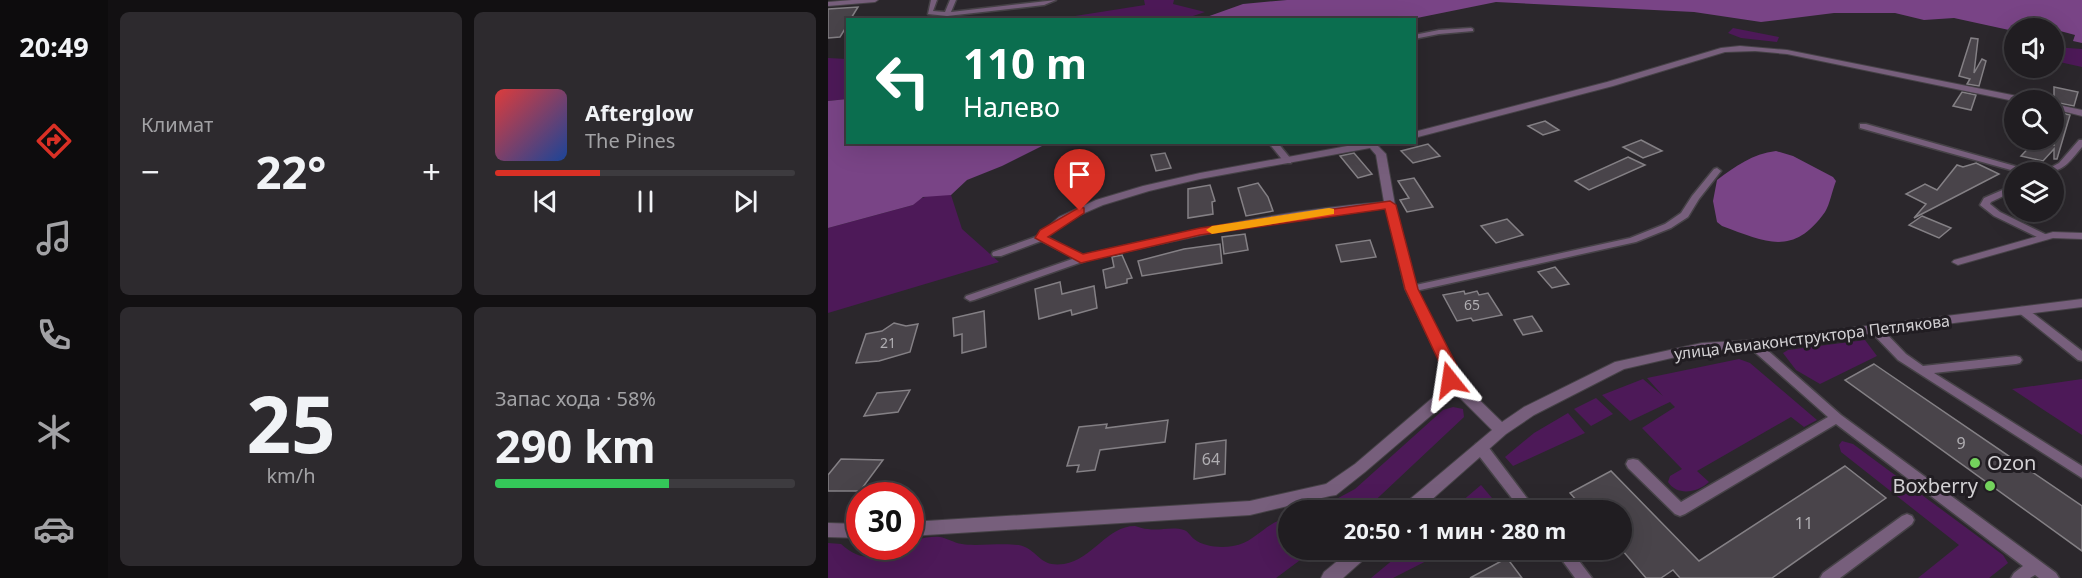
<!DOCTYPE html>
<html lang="ru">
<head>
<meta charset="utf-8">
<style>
  :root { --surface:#201d21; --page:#2d2a2e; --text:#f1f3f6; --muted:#a2a2a5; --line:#3d3b3f; --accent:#d93025 }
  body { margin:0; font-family:"Noto Sans",sans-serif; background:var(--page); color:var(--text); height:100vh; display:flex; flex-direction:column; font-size:22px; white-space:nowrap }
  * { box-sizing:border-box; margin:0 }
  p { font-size:20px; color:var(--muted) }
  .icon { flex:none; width:33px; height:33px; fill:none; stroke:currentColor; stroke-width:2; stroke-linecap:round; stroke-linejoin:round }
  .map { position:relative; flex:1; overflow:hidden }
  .sheet { display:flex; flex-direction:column; gap:12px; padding:12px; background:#121012; width:720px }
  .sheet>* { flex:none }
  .top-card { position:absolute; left:18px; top:18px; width:570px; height:126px; border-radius:0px; box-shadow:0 6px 24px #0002,0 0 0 2px var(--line); background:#0b6e4f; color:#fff; overflow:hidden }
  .buttons { position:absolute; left:1176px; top:18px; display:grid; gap:12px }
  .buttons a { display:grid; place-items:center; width:60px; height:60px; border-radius:50%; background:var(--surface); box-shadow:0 6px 24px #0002,0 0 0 2px var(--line); font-size:30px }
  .speed { position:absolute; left:18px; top:482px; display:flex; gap:12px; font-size:30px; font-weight:700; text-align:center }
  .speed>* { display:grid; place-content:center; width:78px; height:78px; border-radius:50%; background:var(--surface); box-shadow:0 6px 24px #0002,0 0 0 2px var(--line); line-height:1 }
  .speed .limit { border:9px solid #d22; background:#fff; color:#111 }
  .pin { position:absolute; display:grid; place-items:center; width:51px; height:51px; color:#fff; margin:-62px -26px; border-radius:50% 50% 50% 0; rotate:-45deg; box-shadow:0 0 6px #0007 }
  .pin .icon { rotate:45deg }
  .me { position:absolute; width:66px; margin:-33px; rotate:345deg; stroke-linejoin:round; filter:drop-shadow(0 0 4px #0008) }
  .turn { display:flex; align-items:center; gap:21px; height:126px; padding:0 18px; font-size:27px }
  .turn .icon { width:78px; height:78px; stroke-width:2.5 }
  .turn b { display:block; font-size:42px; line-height:51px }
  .big { font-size:45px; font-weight:700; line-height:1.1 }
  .sheet .widget { flex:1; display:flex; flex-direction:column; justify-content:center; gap:9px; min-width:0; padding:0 21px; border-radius:9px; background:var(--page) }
  .sheet .dial { align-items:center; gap:0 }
  .dial b { font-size:78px; line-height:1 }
  .song { display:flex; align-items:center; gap:18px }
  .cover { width:72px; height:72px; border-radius:9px; background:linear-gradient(135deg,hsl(0 70% 55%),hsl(220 70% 35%)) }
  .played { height:6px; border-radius:3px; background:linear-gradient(90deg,var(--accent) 35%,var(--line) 35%) }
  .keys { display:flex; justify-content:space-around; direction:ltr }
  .heat { display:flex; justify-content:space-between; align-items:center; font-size:33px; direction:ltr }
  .charge { height:9px; border-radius:4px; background:linear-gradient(90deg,#34c759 58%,var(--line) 0) }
  .sheet .tiles { flex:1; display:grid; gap:12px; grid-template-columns:repeat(2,1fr) }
  .trip { position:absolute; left:450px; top:500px; width:354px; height:60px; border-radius:30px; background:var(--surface); box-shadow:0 6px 24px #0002,0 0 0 2px var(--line); font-weight:700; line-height:60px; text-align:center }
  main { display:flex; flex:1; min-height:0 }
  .tab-bar { display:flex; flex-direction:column; width:108px; justify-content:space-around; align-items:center; background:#0d0c0d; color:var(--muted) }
  .tab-bar .icon { width:42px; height:42px }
  .tab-bar .on { color:var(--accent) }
  .tab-bar b { font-size:27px; color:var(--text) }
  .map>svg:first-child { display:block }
  .green { fill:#4d1958 }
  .water { fill:#794486 }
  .building { fill:#49444a; stroke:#848085; stroke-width:1.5 }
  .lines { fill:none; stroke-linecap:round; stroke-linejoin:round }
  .lane-casing { stroke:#464247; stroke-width:3 }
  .street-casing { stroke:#464247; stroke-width:2 }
  .lane { fill:#775f7c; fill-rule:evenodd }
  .street { fill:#775f7c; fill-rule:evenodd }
  .route { fill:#d93025; stroke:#8d1f18; stroke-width:1.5 }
  .slow { fill:#f59e0b }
  .poi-dot { fill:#73d25c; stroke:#211d22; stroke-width:2 }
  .labels { text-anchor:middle; stroke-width:6; stroke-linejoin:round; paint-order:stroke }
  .number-label { font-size:14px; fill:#b0aeb2 }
  .street-label { font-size:16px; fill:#d3d1d4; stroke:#211d22 }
  .near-number-label { font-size:16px; fill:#b0aeb2 }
  .near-poi-label { font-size:20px; fill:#d3d1d4; stroke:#211d22; text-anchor:start }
</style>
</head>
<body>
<main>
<nav class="tab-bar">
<b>20:49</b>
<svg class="icon on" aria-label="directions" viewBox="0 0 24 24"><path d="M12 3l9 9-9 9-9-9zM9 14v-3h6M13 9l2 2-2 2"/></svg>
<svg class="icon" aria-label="music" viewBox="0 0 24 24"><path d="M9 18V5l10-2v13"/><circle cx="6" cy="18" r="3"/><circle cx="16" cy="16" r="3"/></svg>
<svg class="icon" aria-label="phone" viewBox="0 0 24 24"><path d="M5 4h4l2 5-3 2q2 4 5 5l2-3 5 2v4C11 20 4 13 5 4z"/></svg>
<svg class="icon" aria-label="climate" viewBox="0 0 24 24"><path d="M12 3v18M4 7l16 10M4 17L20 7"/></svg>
<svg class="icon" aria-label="car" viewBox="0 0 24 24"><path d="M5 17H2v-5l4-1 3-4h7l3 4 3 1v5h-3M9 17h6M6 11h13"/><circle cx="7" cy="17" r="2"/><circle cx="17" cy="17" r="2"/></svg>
</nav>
<section class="sheet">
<div class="tiles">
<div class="widget"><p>Климат</p>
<div class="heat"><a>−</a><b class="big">22°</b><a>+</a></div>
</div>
<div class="widget">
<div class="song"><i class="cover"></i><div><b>Afterglow</b><p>The Pines</p></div></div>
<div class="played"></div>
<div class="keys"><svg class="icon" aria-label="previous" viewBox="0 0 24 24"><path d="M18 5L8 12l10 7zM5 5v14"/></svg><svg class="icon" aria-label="pause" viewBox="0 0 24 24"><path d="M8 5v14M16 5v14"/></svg><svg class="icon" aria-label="next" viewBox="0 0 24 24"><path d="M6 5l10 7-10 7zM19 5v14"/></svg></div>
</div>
<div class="widget dial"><b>25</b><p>km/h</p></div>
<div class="widget"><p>Запас хода · 58%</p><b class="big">290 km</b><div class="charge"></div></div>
</div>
</section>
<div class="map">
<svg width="1254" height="578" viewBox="0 0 1254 578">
  <rect width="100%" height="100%" fill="#2b272c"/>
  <!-- green -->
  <g class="green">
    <path d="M 316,0 L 346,0 L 345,4 L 377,12 L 356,19 L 228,19 L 317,5 Z"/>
    <path d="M 905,28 L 951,37 L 949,42 L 913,38 L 900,33 Z"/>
    <path d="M 1226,47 L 1254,49 L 1254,67 L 1227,61 Z"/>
    <path d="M 0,58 L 19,59 L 19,99 L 0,101 Z"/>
    <path d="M 102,195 L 123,195 L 134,229 L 171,262 L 0,313 L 0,228 L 85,205 L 89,200 Z"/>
    <path d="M 1037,340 L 1049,356 L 992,384 L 968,370 L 955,353 L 960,350 Z"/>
    <path d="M 911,359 L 922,363 L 989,420 L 976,427 L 963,417 L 869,471 L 881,482 C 869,493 849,496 840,482 L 842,476 L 854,469 L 814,428 L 847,407 L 842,402 L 802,421 L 774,395 L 815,379 L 835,396 L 819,378 Z"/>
    <path d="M 1254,379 L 1254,435 L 1184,389 Z"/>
    <path d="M 768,398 L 785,414 L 763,426 L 746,409 Z"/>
    <path d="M 625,407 L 635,409 L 636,417 L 537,510 L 488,510 L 527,489 L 615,410 Z"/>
    <path d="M 740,413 L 757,433 L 685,466 L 677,457 L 706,433 Z"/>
    <path d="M 1014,441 L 1025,444 L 1175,555 L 1180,563 L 1161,578 L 1090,578 L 1131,545 L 1013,452 L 1011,445 Z"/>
    <path d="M 653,485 L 674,510 L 638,510 L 633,502 Z"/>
    <path d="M 460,518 L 460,549 L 487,549 L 448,578 L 0,578 L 0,543 L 13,544 C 50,578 72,534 112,537 C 119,538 126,543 134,544 C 150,547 184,541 197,547 C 213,555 213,567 236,564 C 265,559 279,526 307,526 C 312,527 315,529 320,529 C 332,531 344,526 356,530 C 361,532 362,536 366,539 C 376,547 393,548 405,546 C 427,543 438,521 460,518 Z"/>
    <path d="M 578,549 L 611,549 L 614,553 L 565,578 L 543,578 Z"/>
  </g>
  <!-- water -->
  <g class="water">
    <path d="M 459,0 L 1254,0 L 1254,43 L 1245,41 L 1247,35 L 1210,25 L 1181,30 L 1126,18 L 1096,20 L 1067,13 L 1006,13 L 933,22 L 866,12 L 668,2 L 584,19 L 373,19 L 415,4 Z"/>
    <path d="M 19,99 L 20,142 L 220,143 L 174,166 L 139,180 L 123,195 L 95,197 L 85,205 L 0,228 L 0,101 Z"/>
    <path d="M 948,151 L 965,156 L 1005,177 L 1008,181 C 1004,191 1002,204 997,212 C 965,257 938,242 894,226 L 889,222 L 885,201 L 889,180 C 908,166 924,154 948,151 Z"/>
  </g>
  <!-- building -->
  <g class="building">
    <path d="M 30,7 L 22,20 L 20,20 L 20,24 L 12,37 L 0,38 L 0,9 Z"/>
    <path d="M 1143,38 L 1150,39 L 1146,73 L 1154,59 L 1158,61 L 1151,86 L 1139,84 L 1142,79 L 1131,76 Z"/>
    <path d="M 1226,87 L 1250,92 L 1246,106 L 1226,102 Z"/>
    <path d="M 1134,92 L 1148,95 L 1143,110 L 1125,106 Z"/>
    <path d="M 1226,111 L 1242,115 L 1229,159 L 1226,159 L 1226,149 L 1215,161 L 1193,156 L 1208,140 L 1226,145 Z"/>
    <path d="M 717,121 L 731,130 L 715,135 L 700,126 Z"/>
    <path d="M 813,140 L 834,151 L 815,158 L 795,147 Z"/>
    <path d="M 600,144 L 612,156 L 585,163 L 573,151 Z"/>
    <path d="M 337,153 L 343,168 L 328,171 L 323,155 Z"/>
    <path d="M 526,153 L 544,174 L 530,178 L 512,156 Z"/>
    <path d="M 800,157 L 817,165 L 761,190 L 747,181 Z"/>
    <path d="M 1148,163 L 1171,174 L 1086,218 L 1098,204 L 1078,194 L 1097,184 L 1109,190 L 1129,165 L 1135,167 Z"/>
    <path d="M 586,178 L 605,207 L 579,212 L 572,200 L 581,198 L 570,181 Z"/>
    <path d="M 430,183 L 440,197 L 445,211 L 418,216 L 410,188 Z"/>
    <path d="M 382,185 L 387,201 L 384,202 L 385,214 L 360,218 L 360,189 Z"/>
    <path d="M 1094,216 L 1123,228 L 1111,238 L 1081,225 Z"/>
    <path d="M 679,219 L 695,235 L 668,243 L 653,226 Z"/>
    <path d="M 417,234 L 420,250 L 396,254 L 394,237 Z"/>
    <path d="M 542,240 L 548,257 L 513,262 L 508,245 Z"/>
    <path d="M 392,244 L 394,263 L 314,276 L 310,261 L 356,249 Z"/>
    <path d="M 294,255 L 304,278 L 299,279 L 299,283 L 278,288 L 275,270 L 286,267 L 284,257 Z"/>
    <path d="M 727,267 L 741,284 L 724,288 L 710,272 Z"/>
    <path d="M 232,282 L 234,294 L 266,286 L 269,308 L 244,315 L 243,310 L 211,319 L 207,289 Z"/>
    <path d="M 636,291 L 637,294 L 649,291 L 651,295 L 660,293 L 674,315 L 645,321 L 643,318 L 629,321 L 615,295 Z"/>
    <path d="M 156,311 L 158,347 L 134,353 L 134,334 L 126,336 L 125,318 Z"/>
    <path d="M 704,316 L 714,331 L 695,335 L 686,320 Z"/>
    <path d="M 66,323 L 78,326 L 90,324 L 82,352 L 51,361 L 28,363 L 38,334 L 54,331 Z"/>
    <path d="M 1046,364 L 1254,506 L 1254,551 L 1017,380 Z"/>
    <path d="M 82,390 L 70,412 L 36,416 L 49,393 Z"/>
    <path d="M 340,420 L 337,442 L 272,450 L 267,470 L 249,472 L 251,465 L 239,466 L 251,427 L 279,424 L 278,428 Z"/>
    <path d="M 398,440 L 397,474 L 366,479 L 368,444 Z"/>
    <path d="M 13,459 L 55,460 L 32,491 L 0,491 L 0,475 Z"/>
    <path d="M 1017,466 L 1058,498 L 944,578 L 852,578 L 845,570 L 833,578 L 818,578 L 794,550 L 794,510 L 757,510 L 742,493 L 783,471 L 871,561 Z"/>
    <path d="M 679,558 L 694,578 L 642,578 Z"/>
  </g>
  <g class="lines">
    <defs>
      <g id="lane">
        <path d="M 103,0 L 109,0 L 105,11 L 117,12 L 122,0 L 128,0 L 123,12 L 228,0 L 216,5 L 119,16 L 100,14 Z"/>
        <path d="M 643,28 L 645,29 L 645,31 L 611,34 L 586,39 L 586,35 L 611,30 Z"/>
        <path d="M 1032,124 L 1038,124 L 1201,170 L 1202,172 L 1190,172 L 1032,128 Z"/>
        <path d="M 1251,140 L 1254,140 L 1254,147 C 1242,161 1236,172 1217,172 L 1218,170 L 1231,163 Z"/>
        <path d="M 440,142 L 449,142 L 463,159 L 463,163 L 457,163 Z"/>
        <path d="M 889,168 L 893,171 L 871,199 L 860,217 L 843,228 L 808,242 L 583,292 L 578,289 L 583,286 L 802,238 L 837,224 L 853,213 L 864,196 L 886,169 Z"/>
        <path d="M 1186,185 L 1186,191 L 1163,202 L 1162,204 L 1172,212 L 1219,235 L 1221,237 L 1219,239 L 1213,239 L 1166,216 L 1152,205 L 1156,198 Z"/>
        <path d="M 213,235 L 218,238 L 216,240 L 173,256 L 165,256 L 164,254 L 165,252 Z"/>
        <path d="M 253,256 L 258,259 L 257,261 L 146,300 L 142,301 L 137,298 L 138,296 Z"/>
        <path d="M 1194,307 L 1198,308 L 1254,351 L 1254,361 L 1250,360 L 1190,312 L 1189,310 L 1190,308 Z"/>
        <path d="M 1047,325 L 1051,326 L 1078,354 L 1095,366 L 1188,356 L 1192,357 L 1194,360 L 1192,363 L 1188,364 L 1106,373 L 1254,466 L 1254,478 L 1070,360 L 1043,332 L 1041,329 Z"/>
        <path d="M 925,340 L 929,341 L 1013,415 L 1228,573 L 1231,578 L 1211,578 L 1207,575 L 1202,578 L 1183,578 L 1186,573 L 1195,566 L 1008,424 L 857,514 L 852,516 L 847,514 L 800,468 L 798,464 L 800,460 L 805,459 L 810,460 L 853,502 L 1000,417 L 921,347 L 919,344 L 921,341 Z"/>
        <path d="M 653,443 L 658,444 L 708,510 L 693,510 L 648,452 L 646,448 L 648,444 Z"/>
        <path d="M 1079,514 L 1084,516 L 1086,520 L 1084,524 L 1012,578 L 992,578 L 995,573 L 1074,516 Z"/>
        <path d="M 726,549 L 742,549 L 764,578 L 747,578 Z"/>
      </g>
      <g id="street">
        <path d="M 24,0 L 50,0 L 47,2 L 0,6 L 0,2 Z"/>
        <path d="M 912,46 L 959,50 L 1194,97 L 1198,100 L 1186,101 L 959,54 L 927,51 L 897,52 L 785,86 L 586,138 L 586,132 L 779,82 L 893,48 Z"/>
        <path d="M 1226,104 L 1254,110 L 1254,116 L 1226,109 Z"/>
        <path d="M 541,142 L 560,142 L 550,146 L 558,154 L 567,205 L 589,289 L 628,366 L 629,378 L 674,422 L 696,407 L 787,362 L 874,343 L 925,340 L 1254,299 L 1254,307 L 925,348 L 874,351 L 796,369 L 706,415 L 678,434 L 592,510 L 573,510 L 575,505 L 664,430 L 625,391 L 620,401 L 537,472 L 508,495 L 502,496 L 422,515 L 82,536 L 82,522 L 422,501 L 498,484 L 527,464 L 609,394 L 615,380 L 614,366 L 577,289 L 558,208 C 454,216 353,239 253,262 L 207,238 L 231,217 L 268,200 L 315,186 L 372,173 ZM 542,148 L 548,155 L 556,202 C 454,210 354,232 254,255 L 220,237 L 238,221 L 275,205 L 321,191 L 372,179 Z"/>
        <path d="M 1225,232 L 1254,233 L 1254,239 L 1225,238 L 1130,265 L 1124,262 L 1126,260 Z"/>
        <path d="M 0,523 L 32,524 L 32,538 L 0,537 Z"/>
        <path d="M 524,549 L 545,549 L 542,554 L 515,578 L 493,578 L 496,572 Z"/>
      </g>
    </defs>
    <!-- lane casing -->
    <use href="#lane" class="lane-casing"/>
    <!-- street casing -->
    <use href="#street" class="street-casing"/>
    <!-- lane -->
    <use href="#lane" class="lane"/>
    <!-- street -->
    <use href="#street" class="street"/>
  </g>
  <!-- route -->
  <path class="route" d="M 562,201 L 568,205 L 590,289 L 629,366 L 630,380 L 628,384 L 617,384 L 613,366 L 577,289 L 557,209 L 372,235 L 253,263 L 207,238 L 212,230 L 252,207 L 256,208 L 256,213 L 220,237 L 255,254 L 372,228 Z"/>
  <!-- slow -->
  <path class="slow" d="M 501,208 L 506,209 L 506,214 L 384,234 L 378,230 L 384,226 Z"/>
  <!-- markers -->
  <g class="poi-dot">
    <circle cx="1147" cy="463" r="6"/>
    <circle cx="1162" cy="486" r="6"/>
  </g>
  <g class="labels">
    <!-- number labels -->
    <g class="number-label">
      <text x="644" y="310">65</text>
      <text x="60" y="348">21</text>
    </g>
    <!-- street labels -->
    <g class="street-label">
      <text transform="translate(984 337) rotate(-7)" y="6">улица Авиаконструктора Петлякова</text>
    </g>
    <!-- near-number labels -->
    <g class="near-number-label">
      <text x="1133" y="449">9</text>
      <text x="383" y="465">64</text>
      <text x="976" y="529">11</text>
    </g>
    <!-- near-poi labels -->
    <g class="near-poi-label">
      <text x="1159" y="470">Ozon</text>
      <text x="1150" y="493" text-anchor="end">Boxberry</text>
    </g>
  </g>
</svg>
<div class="buttons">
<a><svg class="icon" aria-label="sound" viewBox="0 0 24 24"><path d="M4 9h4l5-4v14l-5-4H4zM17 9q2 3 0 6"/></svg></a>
<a><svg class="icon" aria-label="search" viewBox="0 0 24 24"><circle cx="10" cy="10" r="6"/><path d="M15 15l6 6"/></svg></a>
<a><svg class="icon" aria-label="layers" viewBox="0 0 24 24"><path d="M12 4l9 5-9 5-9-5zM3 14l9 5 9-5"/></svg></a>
</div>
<div class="speed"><div class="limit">30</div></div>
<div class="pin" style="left:252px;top:211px;background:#d93025"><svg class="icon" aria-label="arrive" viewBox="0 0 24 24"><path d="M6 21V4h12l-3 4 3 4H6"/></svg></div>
<svg class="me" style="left:622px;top:380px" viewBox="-20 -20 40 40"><path d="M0-17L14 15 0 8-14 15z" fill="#d93025" stroke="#fff" stroke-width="4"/></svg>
<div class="trip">20:50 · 1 мин · 280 m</div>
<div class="top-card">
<div class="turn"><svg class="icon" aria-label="left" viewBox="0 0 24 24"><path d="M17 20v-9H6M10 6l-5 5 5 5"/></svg><div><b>110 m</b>Налево</div></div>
</div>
</div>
</main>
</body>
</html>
